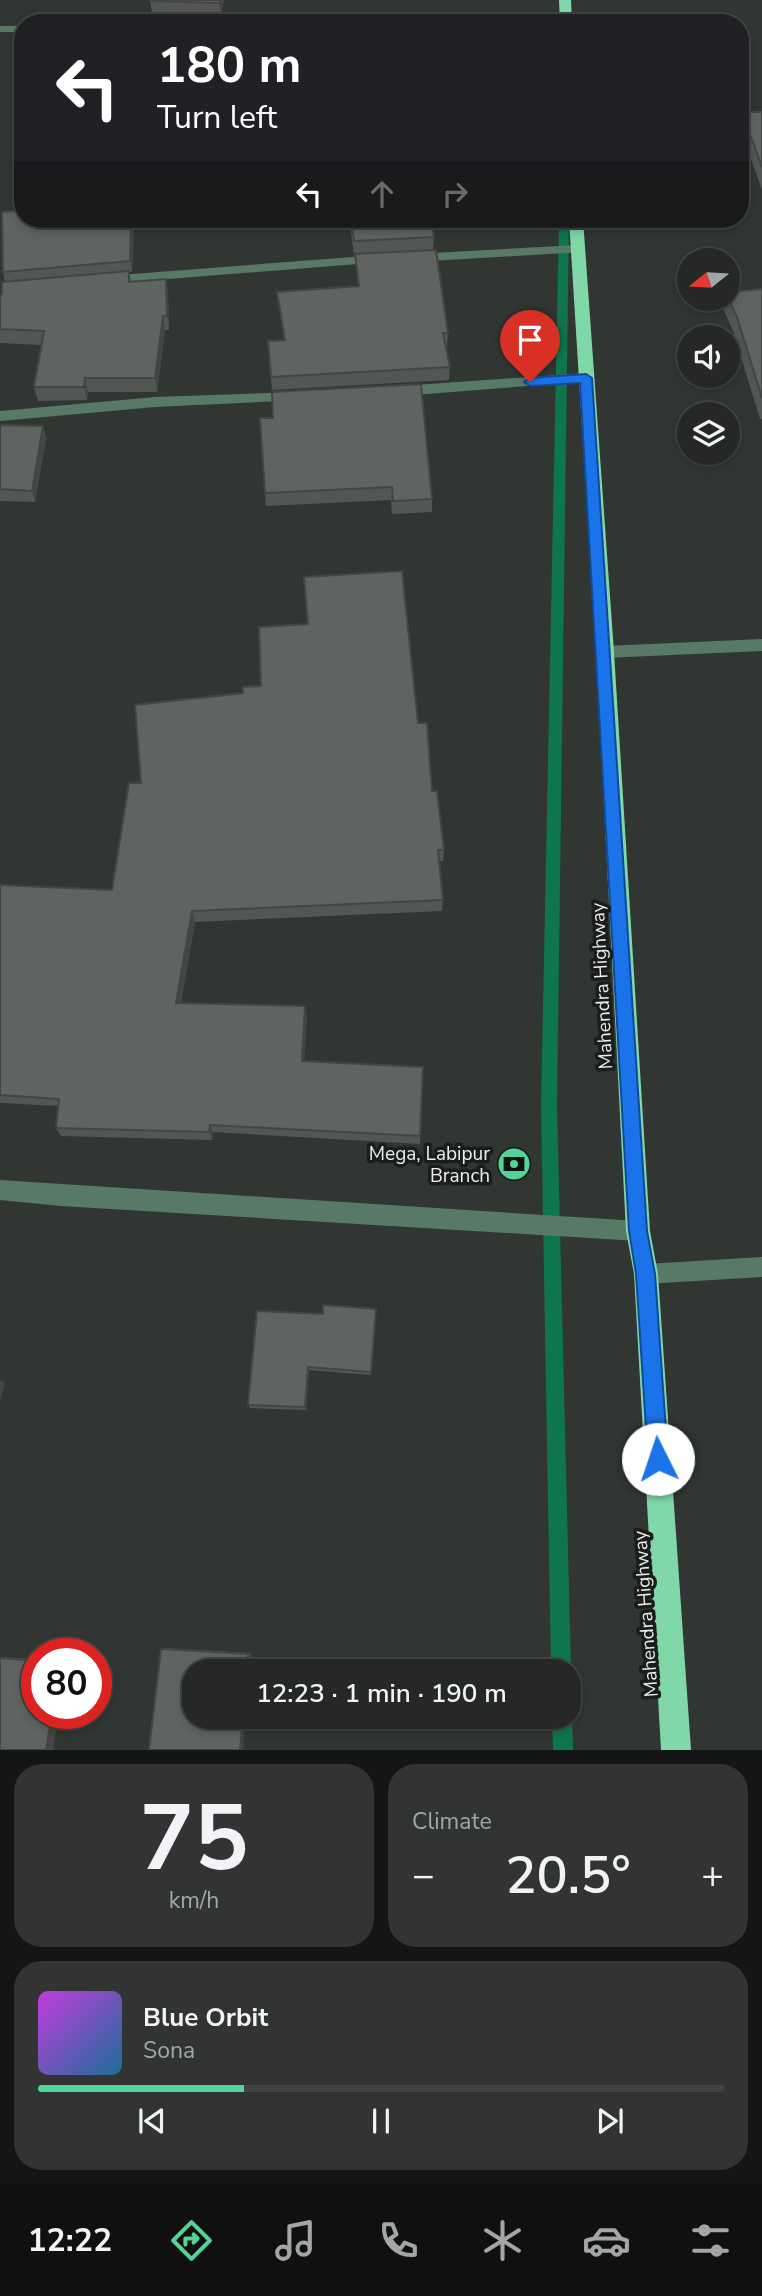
<!DOCTYPE html>
<html lang="en">
<head>
<meta charset="utf-8">
<style>
  :root { --surface:#252826; --page:#313432; --text:#f1f3f6; --muted:#a3a6a7; --line:#424443; --accent:#52d397 }
  body { margin:0; font-family:"Nunito Sans",sans-serif; background:var(--page); color:var(--text); height:100vh; display:flex; flex-direction:column; font-size:26px; white-space:nowrap }
  * { box-sizing:border-box; margin:0 }
  p { font-size:23px; color:var(--muted) }
  .icon { flex:none; width:38px; height:38px; fill:none; stroke:currentColor; stroke-width:2; stroke-linecap:round; stroke-linejoin:round }
  .map { position:relative; height:1750px; overflow:hidden }
  .details { display:flex; flex-direction:column; gap:14px; padding:14px; background:#141615; flex:1 }
  .details>* { flex:none }
  .banner { position:absolute; left:14px; top:14px; width:735px; height:214px; border-radius:28px; box-shadow:0 4px 10px #0003,0 0 0 2px var(--line); background:#202124; color:#fff; overflow:hidden }
  .needle { width:46px; rotate:252deg }
  .tools { position:absolute; left:677px; top:248px; display:grid; gap:14px }
  .tools a { display:grid; place-items:center; width:63px; height:63px; border-radius:50%; background:var(--surface); box-shadow:0 4px 10px #0003,0 0 0 2px var(--line); font-size:35px }
  .speed { position:absolute; left:21px; top:1638px; display:flex; gap:14px; font-size:35px; font-weight:700; text-align:center }
  .speed>* { display:grid; place-content:center; width:91px; height:91px; border-radius:50%; background:var(--surface); box-shadow:0 4px 10px #0003,0 0 0 2px var(--line); line-height:1 }
  .speed .limit { border:10px solid #d22; background:#fff; color:#111 }
  .pin { position:absolute; display:grid; place-items:center; width:60px; height:60px; color:#fff; margin:-72px -30px; border-radius:50% 50% 50% 0; rotate:-45deg; box-shadow:0 0 7px #0007 }
  .pin .icon { rotate:45deg }
  .me { position:absolute; width:77px; margin:-38px; rotate:356deg; stroke-linejoin:round; filter:drop-shadow(0 0 5px #0008) }
  .turn { display:flex; align-items:center; gap:24px; height:147px; padding:0 28px; font-size:32px }
  .turn .icon { width:91px; height:91px; stroke-width:2.5 }
  .turn b { display:block; font-size:49px; line-height:60px }
  .lanes { display:flex; align-items:center; height:66px; padding:0 28px; background:#0003; justify-content:center; gap:35px; direction:ltr }
  .lanes .off { opacity:.35 }
  .big { font-size:52px; font-weight:600; line-height:1.1 }
  .details .widget { flex:1; display:flex; flex-direction:column; justify-content:center; gap:10px; min-width:0; padding:0 24px; border-radius:28px; background:var(--page) }
  .details .dial { align-items:center; gap:0 }
  .dial b { font-size:91px; line-height:1 }
  .song { display:flex; align-items:center; gap:21px }
  .cover { width:84px; height:84px; border-radius:10px; background:linear-gradient(135deg,hsl(290 70% 55%),hsl(200 70% 35%)) }
  .played { height:7px; border-radius:4px; background:linear-gradient(90deg,var(--accent) 30%,var(--line) 30%) }
  .keys { display:flex; justify-content:space-around; direction:ltr }
  .heat { display:flex; justify-content:space-between; align-items:center; font-size:38px; direction:ltr }
  .details .tiles { flex:1; display:grid; gap:14px; grid-template-columns:1fr 1fr }
  .widget:last-child { grid-column:span 2 }
  .trip { position:absolute; left:182px; top:1659px; width:399px; height:70px; border-radius:28px; background:var(--surface); box-shadow:0 4px 10px #0003,0 0 0 2px var(--line); font-weight:600; line-height:70px; text-align:center }
  .tabs { display:flex; height:112px; justify-content:space-around; align-items:center; background:#0f100f; color:var(--muted) }
  .tabs .icon { width:49px; height:49px }
  .tabs .selected { color:var(--accent) }
  .tabs b { font-size:32px; color:var(--text) }
  .map>svg:first-child { display:block }
  .lines { fill:none; stroke-linecap:round; stroke-linejoin:round }
  .stream { fill:#0e754c; fill-rule:evenodd }
  .street { fill:#577966; fill-rule:evenodd }
  .highway { fill:#80d8a9; fill-rule:evenodd }
  .wall { fill:#535653 }
  .shaded-wall { fill:#434644 }
  .building { fill:#606461; stroke:#434644; stroke-width:2 }
  .route { fill:#1a73e8; stroke:#114b97; stroke-width:2 }
  .labels { text-anchor:middle; stroke-width:7; stroke-linejoin:round; paint-order:stroke }
  .street-label { font-size:19px; fill:#ebeeec; stroke:#1b1d1b }
  .poi-label { font-size:19px; fill:#ebeeec; stroke:#1b1d1b; text-anchor:end }
</style>
</head>
<body>
<div class="map">
<svg width="762" height="1750" viewBox="0 0 762 1750">
  <rect width="100%" height="100%" fill="#313633"/>
  <g class="lines">
    <!-- stream -->
    <g class="stream">
      <path d="M 559,219 L 569,219 L 557,1106 L 571,1671 L 569,1675 L 569,1671 L 551,1671 L 541,1106 Z"/>
      <path d="M 569,1710 L 572,1717 L 573,1750 L 553,1750 L 552,1717 L 569,1717 Z"/>
    </g>
    <!-- street -->
    <g class="street">
      <path d="M 569,12 L 570,14 L 565,17 L 369,23 L 242,23 L 247,20 Z"/>
      <rect x="0" y="26" width="23" height="6"/>
      <path d="M 578,245 L 582,246 L 582,252 L 414,262 L 408,258 L 414,254 Z"/>
      <path d="M 379,255 L 385,259 L 383,262 L 106,284 L 100,280 L 106,276 Z"/>
      <path d="M 586,373 L 593,378 L 591,381 L 401,396 L 394,391 L 401,386 Z"/>
      <path d="M 296,392 L 301,394 L 301,400 L 155,407 L 0,421 L 0,411 L 155,397 Z"/>
      <path d="M 762,639 L 762,651 L 605,658 L 597,652 L 605,646 Z"/>
      <path d="M 0,1180 L 638,1221 L 645,1224 L 648,1231 L 645,1238 L 638,1241 L 61,1206 L 0,1200 Z"/>
      <path d="M 762,1257 L 762,1277 L 646,1284 L 639,1281 L 636,1274 L 639,1267 L 646,1264 Z"/>
    </g>
    <!-- highway -->
    <g class="highway">
      <path d="M 559,0 L 571,0 L 572,23 L 560,23 Z"/>
      <path d="M 569,219 L 583,219 L 614,652 L 650,1231 L 658,1274 L 691,1750 L 661,1750 L 634,1274 L 626,1231 L 596,652 Z"/>
    </g>
  </g>
  <!-- wall -->
  <g class="wall">
    <path d="M 150,0 L 224,0 L 221,15 L 152,13 Z"/>
    <path d="M 742,112 L 762,112 L 762,190 L 740,128 L 740,120 Z"/>
    <path d="M 134,219 L 132,272 L 129,272 L 131,281 L 166,279 L 168,294 L 169,330 L 165,330 L 157,392 L 88,392 L 87,400 L 38,401 L 34,387 L 42,345 L 0,343 L 0,298 L 5,282 L 3,272 Z"/>
    <path d="M 349,219 L 431,219 L 434,237 L 433,250 L 448,333 L 447,347 L 446,347 L 450,367 L 449,380 L 272,390 L 268,341 L 284,340 L 277,292 L 358,286 L 355,254 L 354,255 Z"/>
    <path d="M 762,289 L 762,419 L 760,419 L 733,331 L 722,306 L 724,299 L 728,299 L 728,292 Z"/>
    <path d="M 260,418 L 432,499 L 432,512 L 392,514 L 391,500 L 266,506 Z"/>
    <path d="M 0,425 L 43,426 L 46,438 L 35,502 L 0,501 Z"/>
    <path d="M 418,723 L 444,850 L 443,861 L 439,861 L 443,900 L 442,911 L 195,922 L 181,1003 L 307,1015 L 304,1061 L 423,1067 L 420,1144 L 213,1132 L 212,1140 L 61,1136 L 56,1128 L 58,1106 L 0,1103 L 0,885 L 112,890 L 141,783 Z"/>
    <path d="M 376,1309 L 371,1375 L 309,1370 L 306,1410 L 250,1408 L 248,1405 L 323,1314 Z"/>
    <path d="M 165,1648 L 251,1653 L 249,1671 L 161,1649 Z"/>
    <path d="M 0,1657 L 37,1659 L 37,1713 L 58,1713 L 53,1750 L 0,1750 Z"/>
  </g>
  <!-- shaded-wall -->
  <g class="shaded-wall">
    <path d="M 220,0 L 224,0 L 221,15 L 219,3 Z"/>
    <path d="M 131,219 L 134,219 L 132,272 L 130,261 Z"/>
    <path d="M 166,279 L 168,294 L 169,330 L 167,316 Z"/>
    <path d="M 163,316 L 165,330 L 157,392 L 155,378 Z"/>
    <path d="M 85,378 L 88,392 L 87,400 L 84,387 Z"/>
    <path d="M 43,426 L 46,438 L 35,502 L 32,491 Z"/>
    <path d="M 192,911 L 195,922 L 179,1013 L 176,1003 Z"/>
    <path d="M 305,1006 L 307,1015 L 304,1069 L 302,1061 Z"/>
    <path d="M 210,1125 L 213,1132 L 212,1140 L 209,1132 Z"/>
    <path d="M 308,1367 L 309,1370 L 306,1410 L 305,1407 Z"/>
    <path d="M 0,1380 L 5,1383 L 0,1401 Z"/>
    <path d="M 251,1653 L 249,1671 L 247,1671 L 248,1654 Z"/>
    <path d="M 52,1713 L 58,1713 L 53,1750 L 46,1750 Z"/>
    <path d="M 243,1717 L 245,1717 L 243,1750 L 240,1750 Z"/>
  </g>
  <!-- building -->
  <g class="building">
    <path d="M 150,0 L 220,0 L 219,3 L 150,1 Z"/>
    <path d="M 742,112 L 762,112 L 762,167 Z"/>
    <path d="M 23,121 L 23,152 L 14,123 Z"/>
    <path d="M 23,210 L 23,219 L 131,219 L 130,261 L 3,272 L 2,212 Z"/>
    <path d="M 351,219 L 431,219 L 434,237 L 354,241 Z"/>
    <path d="M 436,250 L 448,333 L 443,333 L 450,367 L 271,377 L 268,341 L 285,340 L 277,292 L 359,286 L 355,254 Z"/>
    <path d="M 129,271 L 129,282 L 166,279 L 167,316 L 163,316 L 155,378 L 85,378 L 84,387 L 34,387 L 44,331 L 0,329 L 0,298 L 2,293 L 2,282 Z"/>
    <path d="M 762,289 L 762,398 L 737,317 L 728,298 L 728,292 Z"/>
    <path d="M 421,384 L 432,499 L 393,501 L 392,487 L 265,493 L 260,418 L 273,418 L 272,392 Z"/>
    <path d="M 0,425 L 43,426 L 32,491 L 0,489 Z"/>
    <path d="M 402,571 L 418,723 L 427,723 L 432,791 L 437,791 L 444,850 L 438,850 L 443,900 L 192,911 L 176,1003 L 305,1006 L 302,1061 L 423,1067 L 420,1136 L 210,1125 L 209,1132 L 56,1128 L 59,1099 L 0,1095 L 0,885 L 112,890 L 129,783 L 141,783 L 135,705 L 243,693 L 243,687 L 261,686 L 259,627 L 308,624 L 304,577 Z"/>
    <path d="M 323,1305 L 376,1309 L 371,1372 L 308,1367 L 305,1407 L 248,1405 L 257,1311 L 323,1314 Z"/>
    <path d="M 161,1649 L 248,1654 L 247,1671 L 194,1671 L 194,1717 L 243,1717 L 240,1750 L 149,1750 Z"/>
    <path d="M 0,1658 L 37,1661 L 37,1713 L 52,1713 L 46,1750 L 0,1750 Z"/>
  </g>
  <!-- route -->
  <path class="route" d="M 586,374 L 592,378 L 647,1231 L 655,1274 L 668,1459 L 665,1466 L 658,1469 L 651,1466 L 648,1459 L 636,1274 L 629,1231 L 580,383 L 530,386 L 524,382 L 530,378 Z"/>
  <!-- icons -->
  <defs>
    <symbol id="bank-disc" viewBox="-11 -11 22 22"><circle r="9.5" fill="#52d397" stroke="#1b1d1b"/><path d="M-6-4H6V4H-6ZM0-2.3a2.3 2.3 0 1 0 0 4.6a2.3 2.3 0 1 0 0-4.6Z" fill="#111"/></symbol>
  </defs>
  <g fill-rule="evenodd">
    <use href="#bank-disc" x="495" y="1145" width="38" height="38"/>
  </g>
  <g class="labels">
    <!-- street labels -->
    <g class="street-label">
      <text transform="translate(601 986) rotate(-93)" y="7">Mahendra Highway</text>
      <text transform="translate(645 1614) rotate(-94)" y="7">Mahendra Highway</text>
    </g>
    <!-- poi labels -->
    <g class="poi-label">
      <text x="490" y="1160">Mega, Labipur<tspan x="490" dy="22">Branch</tspan></text>
    </g>
  </g>
</svg>
<div class="tools">
<a><svg class="needle" viewBox="-14 -14 28 28"><path d="M0-13l5 13h-10z" fill="#e53935"/><path d="M0 13l5-13h-10z" fill="#a3a6a7"/></svg></a>
<a><svg class="icon" aria-label="sound" viewBox="0 0 24 24"><path d="M4 9h4l5-4v14l-5-4H4zM17 9q2 3 0 6"/></svg></a>
<a><svg class="icon" aria-label="layers" viewBox="0 0 24 24"><path d="M12 4l9 5-9 5-9-5zM3 14l9 5 9-5"/></svg></a>
</div>
<div class="speed"><div class="limit">80</div></div>
<div class="pin" style="left:530px;top:382px;background:#d93025"><svg class="icon" aria-label="arrive" viewBox="0 0 24 24"><path d="M6 21V4h12l-3 4 3 4H6"/></svg></div>
<svg class="me" style="left:658px;top:1459px" viewBox="-20 -20 40 40"><circle r="19" fill="#fff"/><path d="M0-13L10 11 0 6-10 11z" fill="#1a73e8"/></svg>
<div class="trip">12:23 · 1 min · 190 m</div>
<div class="banner">
<div class="turn"><svg class="icon" aria-label="left" viewBox="0 0 24 24"><path d="M17 20v-9H6M10 6l-5 5 5 5"/></svg><div><b>180 m</b>Turn left</div></div>
<div class="lanes"><svg class="icon" aria-label="left" viewBox="0 0 24 24"><path d="M17 20v-9H6M10 6l-5 5 5 5"/></svg><svg class="icon off" aria-label="ahead" viewBox="0 0 24 24"><path d="M12 20V5M6 11l6-6 6 6"/></svg><svg class="icon off" aria-label="right" viewBox="0 0 24 24"><path d="M7 20v-9h11M14 6l5 5-5 5"/></svg></div>
</div>
</div>
<section class="details">
<div class="tiles">
<div class="widget dial"><b>75</b><p>km/h</p></div>
<div class="widget"><p>Climate</p>
<div class="heat"><a>−</a><b class="big">20.5°</b><a>+</a></div>
</div>
<div class="widget">
<div class="song"><i class="cover"></i><div><b>Blue Orbit</b><p>Sona</p></div></div>
<div class="played"></div>
<div class="keys"><svg class="icon" aria-label="previous" viewBox="0 0 24 24"><path d="M18 5L8 12l10 7zM5 5v14"/></svg><svg class="icon" aria-label="pause" viewBox="0 0 24 24"><path d="M8 5v14M16 5v14"/></svg><svg class="icon" aria-label="next" viewBox="0 0 24 24"><path d="M6 5l10 7-10 7zM19 5v14"/></svg></div>
</div>
</div>
</section>
<nav class="tabs">
<b>12:22</b>
<svg class="icon selected" aria-label="directions" viewBox="0 0 24 24"><path d="M12 3l9 9-9 9-9-9zM9 14v-3h6M13 9l2 2-2 2"/></svg>
<svg class="icon" aria-label="music" viewBox="0 0 24 24"><path d="M9 18V5l10-2v13"/><circle cx="6" cy="18" r="3"/><circle cx="16" cy="16" r="3"/></svg>
<svg class="icon" aria-label="phone" viewBox="0 0 24 24"><path d="M5 4h4l2 5-3 2q2 4 5 5l2-3 5 2v4C11 20 4 13 5 4z"/></svg>
<svg class="icon" aria-label="climate" viewBox="0 0 24 24"><path d="M12 3v18M4 7l16 10M4 17L20 7"/></svg>
<svg class="icon" aria-label="car" viewBox="0 0 24 24"><path d="M5 17H2v-5l4-1 3-4h7l3 4 3 1v5h-3M9 17h6M6 11h13"/><circle cx="7" cy="17" r="2"/><circle cx="17" cy="17" r="2"/></svg>
<svg class="icon" aria-label="filters" viewBox="0 0 24 24"><path d="M4 7h16M4 17h16"/><circle cx="9" cy="7" r="2"/><circle cx="15" cy="17" r="2"/></svg>
</nav>
</body>
</html>
